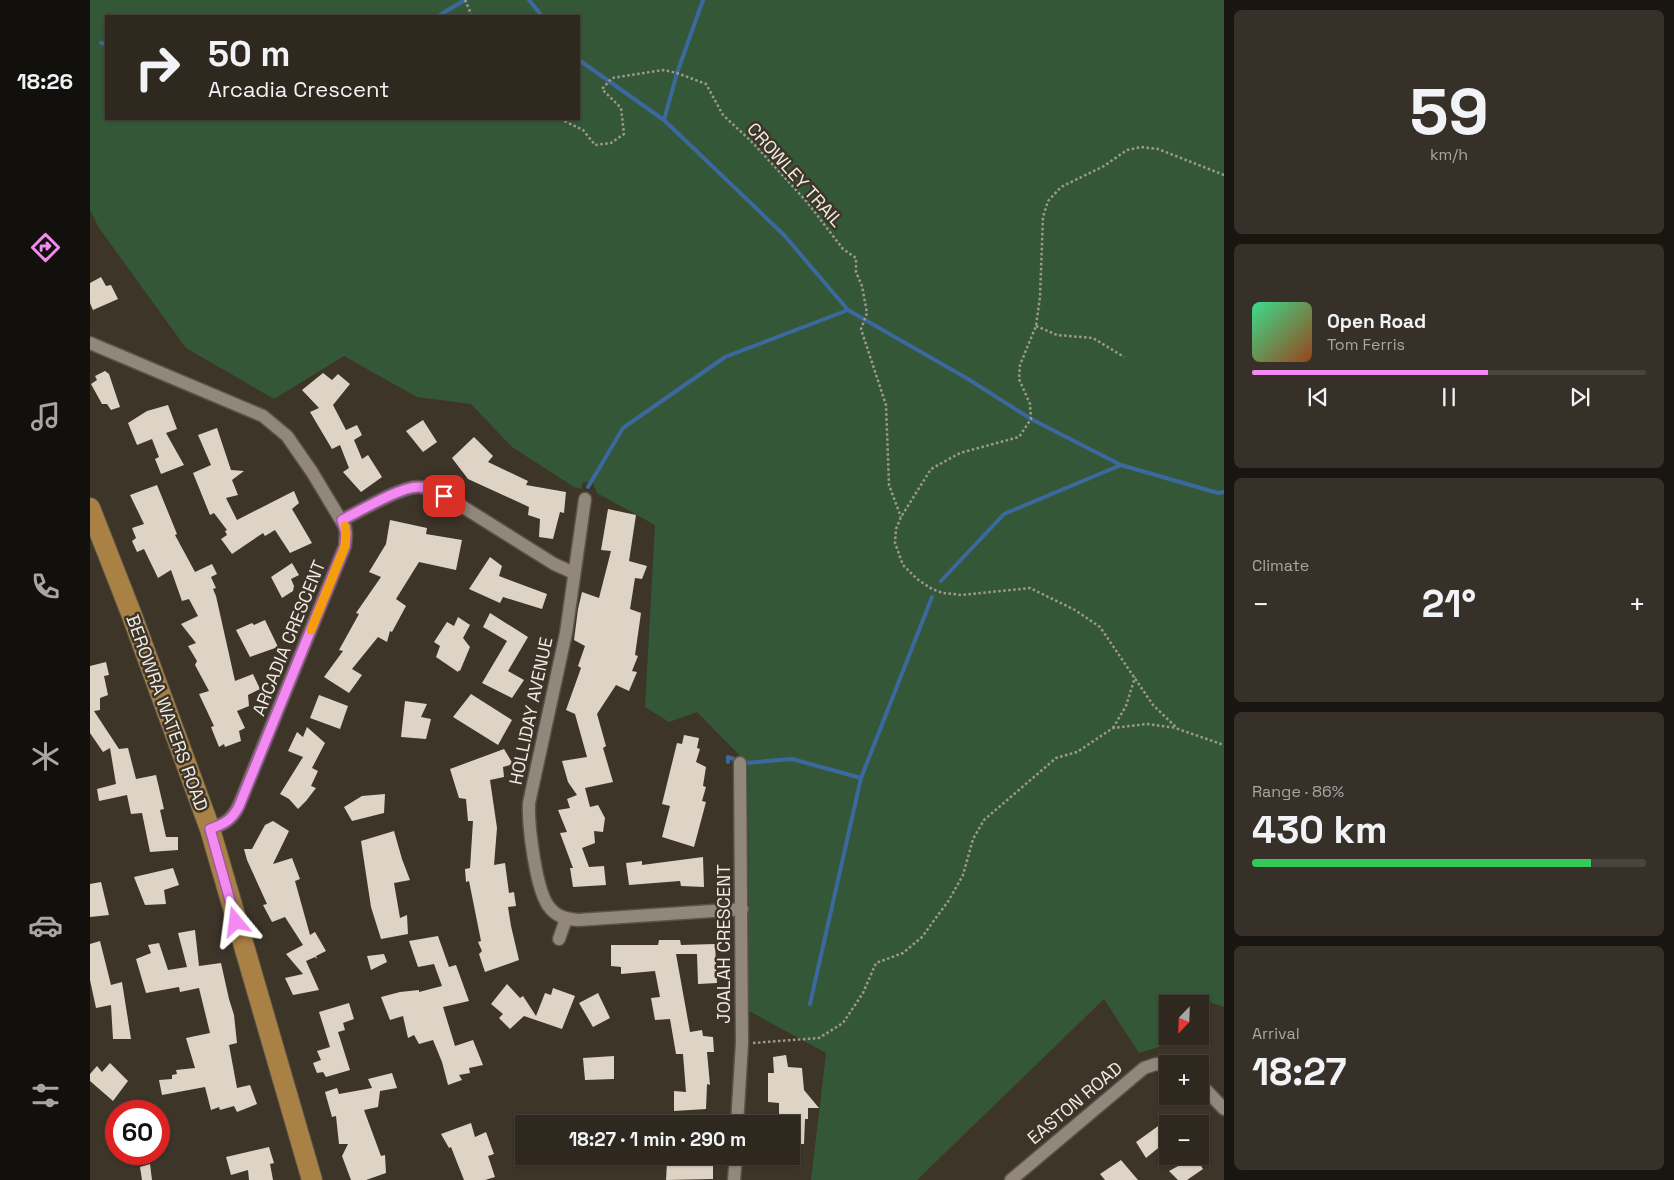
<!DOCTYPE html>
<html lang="en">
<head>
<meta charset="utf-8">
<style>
  :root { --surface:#2e281f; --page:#363028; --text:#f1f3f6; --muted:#a7a6a4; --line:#49443d; --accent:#f38af2 }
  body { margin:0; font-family:"Space Grotesk",sans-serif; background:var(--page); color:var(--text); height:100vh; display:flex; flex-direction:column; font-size:19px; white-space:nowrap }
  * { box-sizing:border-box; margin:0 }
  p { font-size:16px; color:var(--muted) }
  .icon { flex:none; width:28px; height:28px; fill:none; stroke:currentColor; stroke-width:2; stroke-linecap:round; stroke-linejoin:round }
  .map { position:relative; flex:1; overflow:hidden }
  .panel { display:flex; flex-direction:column; gap:10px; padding:10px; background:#191611; width:450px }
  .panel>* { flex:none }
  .hud { position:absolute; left:15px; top:15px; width:475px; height:105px; border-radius:0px; box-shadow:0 1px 4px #0004,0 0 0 1px var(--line); background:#2e281f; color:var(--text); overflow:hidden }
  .needle { width:32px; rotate:203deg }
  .fabs { position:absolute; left:1069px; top:995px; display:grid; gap:10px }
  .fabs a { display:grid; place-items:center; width:50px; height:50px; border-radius:0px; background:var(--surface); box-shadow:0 1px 4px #0004,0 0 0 1px var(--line); font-size:25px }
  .speed { position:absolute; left:15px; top:1100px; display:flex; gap:10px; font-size:25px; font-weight:700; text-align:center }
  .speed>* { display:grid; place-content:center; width:65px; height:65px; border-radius:50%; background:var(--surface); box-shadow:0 1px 4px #0004,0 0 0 1px var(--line); line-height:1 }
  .speed .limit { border:8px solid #d22; background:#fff; color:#111 }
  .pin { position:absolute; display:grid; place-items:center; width:42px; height:42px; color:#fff; margin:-21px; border-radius:10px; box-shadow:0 2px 8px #0006 }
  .me { position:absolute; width:55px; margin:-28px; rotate:344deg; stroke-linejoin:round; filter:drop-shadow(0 0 4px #0008) }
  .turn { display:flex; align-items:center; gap:18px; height:105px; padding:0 20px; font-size:22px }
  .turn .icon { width:65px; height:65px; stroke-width:2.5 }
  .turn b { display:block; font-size:35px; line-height:42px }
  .big { font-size:38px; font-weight:700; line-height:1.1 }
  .panel .tile { flex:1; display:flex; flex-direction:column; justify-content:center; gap:8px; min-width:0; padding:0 18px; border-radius:8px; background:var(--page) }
  .panel .dial { align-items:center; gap:0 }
  .dial b { font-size:65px; line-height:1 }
  .song { display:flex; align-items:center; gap:15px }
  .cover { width:60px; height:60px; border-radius:8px; background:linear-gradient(135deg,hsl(150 70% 55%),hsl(20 70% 35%)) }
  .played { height:5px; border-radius:2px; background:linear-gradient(90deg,var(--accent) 60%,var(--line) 60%) }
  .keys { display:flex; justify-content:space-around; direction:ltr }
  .heat { display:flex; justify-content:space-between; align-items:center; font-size:28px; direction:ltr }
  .charge { height:8px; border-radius:4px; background:linear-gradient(90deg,#34c759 86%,var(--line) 0) }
  .trip { position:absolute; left:425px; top:1115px; width:285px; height:50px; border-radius:0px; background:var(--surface); box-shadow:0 1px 4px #0004,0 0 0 1px var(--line); font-weight:700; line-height:50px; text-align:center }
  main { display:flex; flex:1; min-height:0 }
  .tabs { display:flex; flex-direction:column; width:90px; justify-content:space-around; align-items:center; background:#12100c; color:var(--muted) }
  .tabs .icon { width:35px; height:35px }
  .tabs .on { color:var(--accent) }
  .tabs b { font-size:22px; color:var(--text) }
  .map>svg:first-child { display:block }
  .green { fill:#345738; fill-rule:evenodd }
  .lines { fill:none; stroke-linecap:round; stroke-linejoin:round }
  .stream { stroke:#3b699d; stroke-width:4 }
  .building { fill:#ded4c5 }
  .street-casing { stroke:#595349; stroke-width:15 }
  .primary-casing { stroke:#595349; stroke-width:22 }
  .path { stroke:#9f988f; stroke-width:2.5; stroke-dasharray:2.5 2.5; stroke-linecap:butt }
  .street { stroke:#91877a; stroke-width:12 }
  .primary { stroke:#aa8145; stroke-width:20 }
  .route-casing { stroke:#9e5a9d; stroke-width:12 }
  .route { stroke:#f38af2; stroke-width:9 }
  .slow { stroke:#f59e0b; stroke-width:9 }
  .labels { text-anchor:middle; stroke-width:5; stroke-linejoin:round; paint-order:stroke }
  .street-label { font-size:18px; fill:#f1ece5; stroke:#3e3529 }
</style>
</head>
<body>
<main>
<nav class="tabs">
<b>18:26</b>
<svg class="icon on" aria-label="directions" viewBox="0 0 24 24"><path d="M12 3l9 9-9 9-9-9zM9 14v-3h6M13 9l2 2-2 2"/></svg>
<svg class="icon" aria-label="music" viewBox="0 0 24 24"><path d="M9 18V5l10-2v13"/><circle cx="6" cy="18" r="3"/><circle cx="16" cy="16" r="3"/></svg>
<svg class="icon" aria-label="phone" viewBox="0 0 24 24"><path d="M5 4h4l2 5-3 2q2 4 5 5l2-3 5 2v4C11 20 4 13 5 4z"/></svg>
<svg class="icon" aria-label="climate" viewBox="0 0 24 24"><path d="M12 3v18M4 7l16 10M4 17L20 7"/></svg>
<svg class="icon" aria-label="car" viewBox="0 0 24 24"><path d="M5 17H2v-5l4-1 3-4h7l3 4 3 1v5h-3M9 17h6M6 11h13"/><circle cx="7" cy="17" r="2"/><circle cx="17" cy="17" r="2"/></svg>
<svg class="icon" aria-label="filters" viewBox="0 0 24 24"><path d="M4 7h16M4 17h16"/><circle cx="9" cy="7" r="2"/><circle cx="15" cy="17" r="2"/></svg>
</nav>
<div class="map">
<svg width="1134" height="1180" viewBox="0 0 1134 1180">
  <rect width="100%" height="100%" fill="#3e3529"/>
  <!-- green -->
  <path class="green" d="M 0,0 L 1134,0 L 1134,1007 L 1102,996 L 1097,1004 L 1078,1004 L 1078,1036 L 1072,1046 L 1049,1053 L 1014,999 L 827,1180 L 721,1180 L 736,1053 L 659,1011 L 658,764 L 607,712 L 579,722 L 555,707 L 565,525 L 507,493 L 503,483 L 493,482 L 491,489 L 484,487 L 422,447 L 381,404 L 327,397 L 254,356 L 184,399 L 96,348 L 9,228 L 0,210 ZM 16,16 L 489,16 L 489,119 L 16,119 Z"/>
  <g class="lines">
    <!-- stream -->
    <g class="stream">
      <path d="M 439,0 L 452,16"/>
      <path d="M 348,16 L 375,0"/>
      <path d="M 11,43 L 16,44"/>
      <path d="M 489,60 L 574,120 L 694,235 L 758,310 L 878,379 L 941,419 L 1031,465 L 1128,493 L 1134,492"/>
      <path d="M 574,120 L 587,73 L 613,0"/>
      <path d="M 498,487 L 533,428 L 635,357 L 758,310"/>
      <path d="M 851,581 L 914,514 L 1031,465"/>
      <path d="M 638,762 L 638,757 L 655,763 L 702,759 L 771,778"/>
      <path d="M 720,1004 L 771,778 L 842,597"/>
    </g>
  </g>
  <!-- building -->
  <g class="building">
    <path d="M 11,277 L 16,286 L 21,285 L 28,299 L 3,310 L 0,303 L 0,283 Z"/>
    <path d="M 15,371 L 19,374 L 30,407 L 21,410 L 17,404 L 12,404 L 1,384 L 7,380 L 5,376 Z"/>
    <path d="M 233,373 L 242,380 L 248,374 L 260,384 L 243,405 L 256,430 L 267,425 L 272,435 L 264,440 L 272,459 L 278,455 L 292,477 L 271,492 L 253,472 L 259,468 L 250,445 L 242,449 L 220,412 L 229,408 L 212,390 Z"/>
    <path d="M 78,405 L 87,429 L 76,433 L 94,465 L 71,474 L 65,459 L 69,457 L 62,439 L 47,445 L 38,423 L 57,411 Z"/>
    <path d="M 333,420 L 347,442 L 333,452 L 316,431 Z"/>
    <path d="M 127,428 L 141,470 L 154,471 L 142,480 L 148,495 L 136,498 L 147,520 L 204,491 L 209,503 L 202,509 L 222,543 L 200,553 L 185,530 L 175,536 L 173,533 L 142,554 L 131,539 L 137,535 L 135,531 L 137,530 L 124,513 L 120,515 L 103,473 L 121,465 L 108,435 Z"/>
    <path d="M 384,437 L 403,456 L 398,462 L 438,481 L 436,485 L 476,492 L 474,513 L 470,512 L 463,539 L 449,537 L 450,519 L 438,515 L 439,507 L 378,479 L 362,458 Z"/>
    <path d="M 67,485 L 87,534 L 85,535 L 105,572 L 122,564 L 127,574 L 121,577 L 126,588 L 123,589 L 126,596 L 145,681 L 163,674 L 170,689 L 158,695 L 159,706 L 147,711 L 155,728 L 149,731 L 151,741 L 135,747 L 134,744 L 129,747 L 121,727 L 124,726 L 109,694 L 119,691 L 105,665 L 107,661 L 98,646 L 106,643 L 91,624 L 108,616 L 99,599 L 92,601 L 81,570 L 68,578 L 54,549 L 47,552 L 42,541 L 46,538 L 42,528 L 54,524 L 40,495 Z"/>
    <path d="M 518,509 L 546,515 L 539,561 L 557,566 L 552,579 L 545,578 L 540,609 L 551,613 L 545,655 L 548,656 L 542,671 L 547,672 L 539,691 L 526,685 L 507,714 L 516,746 L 513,748 L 523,782 L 495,788 L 500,807 L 508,805 L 515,818 L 513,832 L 504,831 L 505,843 L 492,848 L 499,867 L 514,866 L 516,885 L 483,887 L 480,868 L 483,868 L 470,833 L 477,832 L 468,810 L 480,808 L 477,799 L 487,795 L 478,782 L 472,761 L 497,757 L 485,714 L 476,710 L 491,668 L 488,666 L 495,646 L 484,640 L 488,609 L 492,592 L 509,598 L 521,551 L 511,550 Z"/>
    <path d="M 300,520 L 337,528 L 336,534 L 372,540 L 366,570 L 329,562 L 306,599 L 316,606 L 302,632 L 300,631 L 297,642 L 288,637 L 262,669 L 272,675 L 259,693 L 234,677 L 253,651 L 249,650 L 269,614 L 266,613 L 291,577 L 279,572 L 296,544 Z"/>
    <path d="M 400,557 L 412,566 L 409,576 L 457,594 L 452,609 L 413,597 L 410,603 L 379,589 Z"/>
    <path d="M 202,563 L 209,575 L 201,579 L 204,586 L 203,591 L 192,598 L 181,577 Z"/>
    <path d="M 400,613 L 438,637 L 418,671 L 434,680 L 422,698 L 392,683 L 417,641 L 393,627 Z"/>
    <path d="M 368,617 L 380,625 L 373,638 L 380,647 L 370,671 L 369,670 L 368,672 L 346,657 L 350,646 L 344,642 L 357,622 L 364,626 Z"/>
    <path d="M 175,620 L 188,647 L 160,657 L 146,630 L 162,623 L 164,625 Z"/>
    <path d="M 16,662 L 19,675 L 14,676 L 18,695 L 10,698 L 10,710 L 4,711 L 29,749 L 38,748 L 46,779 L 66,775 L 74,809 L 70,810 L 76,837 L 88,837 L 88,850 L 60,852 L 52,813 L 41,814 L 37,795 L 9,801 L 7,789 L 26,784 L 20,748 L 13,752 L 0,733 L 0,666 Z"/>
    <path d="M 381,694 L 422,720 L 408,745 L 363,717 Z"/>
    <path d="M 229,695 L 258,706 L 250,729 L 220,718 Z"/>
    <path d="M 315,701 L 337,704 L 331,717 L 341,719 L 336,739 L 311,737 Z"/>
    <path d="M 217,727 L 235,743 L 222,768 L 228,771 L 221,786 L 226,788 L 216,801 L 208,809 L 199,799 L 190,794 L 213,757 L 198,751 L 207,732 L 213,737 Z"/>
    <path d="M 594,735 L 609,738 L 607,748 L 610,749 L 606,762 L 616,767 L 613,786 L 616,787 L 612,801 L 616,802 L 604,847 L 572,837 L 580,806 L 572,804 L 587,743 L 592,744 Z"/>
    <path d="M 414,749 L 423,764 L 413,767 L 414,777 L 400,780 L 407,828 L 404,865 L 415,863 L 419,893 L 424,892 L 426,906 L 418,907 L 421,926 L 429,960 L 395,972 L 389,954 L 392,951 L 388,942 L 391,941 L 379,881 L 376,882 L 375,869 L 380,868 L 383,821 L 378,821 L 376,799 L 369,798 L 360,769 Z"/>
    <path d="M 295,794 L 294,813 L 262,821 L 254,807 L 272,796 Z"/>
    <path d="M 183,821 L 199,831 L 183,864 L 202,858 L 210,879 L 205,881 L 220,935 L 225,932 L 236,951 L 226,956 L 227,959 L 225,957 L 216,961 L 229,990 L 203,995 L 195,978 L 213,974 L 196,954 L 213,945 L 195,917 L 182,922 L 173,905 L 177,904 L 157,860 L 154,849 L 162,849 L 175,825 Z"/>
    <path d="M 304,831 L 312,859 L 320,880 L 304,883 L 310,918 L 317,915 L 318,934 L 291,939 L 281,907 L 271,841 Z"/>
    <path d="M 613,857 L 614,887 L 591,886 L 590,881 L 539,885 L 536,863 L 552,861 L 552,865 Z"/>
    <path d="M 83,868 L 89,885 L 74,890 L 76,904 L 55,905 L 44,877 Z"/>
    <path d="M 11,882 L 19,915 L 0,917 L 0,884 Z"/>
    <path d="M 105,930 L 109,966 L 131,963 L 139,999 L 144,1015 L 147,1043 L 139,1045 L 147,1088 L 160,1085 L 167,1104 L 147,1112 L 144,1106 L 130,1110 L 129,1107 L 121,1110 L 115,1087 L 72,1095 L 69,1080 L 82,1079 L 82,1075 L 87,1074 L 86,1070 L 105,1068 L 96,1038 L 120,1033 L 109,988 L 90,992 L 89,987 L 56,993 L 46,959 L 61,953 L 58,945 L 69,943 L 78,970 L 97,967 L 88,933 Z"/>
    <path d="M 348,936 L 359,967 L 366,965 L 379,1001 L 353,1007 L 365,1046 L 383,1040 L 393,1065 L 379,1068 L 380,1073 L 369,1075 L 372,1080 L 358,1085 L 352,1062 L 343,1040 L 329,1044 L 324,1035 L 318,1038 L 313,1016 L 300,1020 L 291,997 L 310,992 L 329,990 L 329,992 L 352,986 L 344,964 L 328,967 L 319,941 Z"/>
    <path d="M 569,940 L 590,940 L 591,945 L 625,944 L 627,983 L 608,984 L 607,954 L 586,954 L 600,1032 L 612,1030 L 613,1036 L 623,1037 L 624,1052 L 617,1052 L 620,1085 L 617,1084 L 616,1109 L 584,1111 L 584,1091 L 596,1092 L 593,1054 L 586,1054 L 580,1019 L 565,1020 L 561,998 L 570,997 L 565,971 L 531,974 L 531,967 L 521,966 L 521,945 L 568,945 Z"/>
    <path d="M 10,941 L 21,985 L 32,982 L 41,1039 L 23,1039 L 21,1005 L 6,1008 L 0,980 L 0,944 Z"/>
    <path d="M 294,954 L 297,962 L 281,970 L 277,956 Z"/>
    <path d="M 417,984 L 430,998 L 433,996 L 446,1016 L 455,993 L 461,995 L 463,988 L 485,996 L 472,1029 L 434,1016 L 420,1029 L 409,1018 L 413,1014 L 401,1004 Z"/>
    <path d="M 508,993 L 520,1018 L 503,1027 L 489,1003 Z"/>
    <path d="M 259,1003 L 264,1019 L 253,1023 L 255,1030 L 248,1032 L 260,1070 L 236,1077 L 233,1072 L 227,1073 L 223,1063 L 231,1060 L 227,1051 L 240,1047 L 229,1012 Z"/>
    <path d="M 696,1055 L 698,1067 L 712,1068 L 714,1090 L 729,1108 L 718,1108 L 718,1119 L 715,1119 L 714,1144 L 701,1144 L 701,1119 L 689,1119 L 689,1103 L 678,1102 L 678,1073 L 684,1073 L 683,1057 Z"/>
    <path d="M 524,1056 L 524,1079 L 495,1080 L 493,1058 Z"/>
    <path d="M 20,1063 L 38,1081 L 23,1101 L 0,1081 L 0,1074 L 7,1066 L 12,1072 Z"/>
    <path d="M 302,1073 L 307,1088 L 290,1091 L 288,1107 L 274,1110 L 291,1156 L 295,1155 L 296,1173 L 276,1180 L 261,1180 L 252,1156 L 258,1144 L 249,1144 L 246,1116 L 242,1117 L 235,1092 L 247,1088 L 249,1094 L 282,1088 L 278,1079 Z"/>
    <path d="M 1078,1119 L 1078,1140 L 1056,1158 L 1046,1142 Z"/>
    <path d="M 381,1123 L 385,1137 L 396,1132 L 404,1154 L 398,1156 L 405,1177 L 395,1180 L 374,1180 L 361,1147 L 359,1148 L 351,1134 Z"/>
    <path d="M 179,1147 L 184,1163 L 180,1164 L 183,1180 L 159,1180 L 158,1170 L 141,1175 L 136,1157 Z"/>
    <path d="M 1086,1156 L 1105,1156 L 1113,1169 L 1097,1180 L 1088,1180 L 1079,1171 L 1092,1164 Z"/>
    <path d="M 1031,1160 L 1048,1180 L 1015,1180 L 1010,1174 Z"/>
    <path d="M 577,1163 L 623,1166 L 623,1179 L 576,1180 Z"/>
    <path d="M 60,1164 L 62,1180 L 52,1180 L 50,1167 Z"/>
  </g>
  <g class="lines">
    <defs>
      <g id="street">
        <path d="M 0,343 L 173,416 L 197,436 L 222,472 L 255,527 L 256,533 L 255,546 L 149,805 C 142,820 134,824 120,829"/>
        <path d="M 495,499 L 476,633 L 439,803 C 438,825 446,893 460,908 C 467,917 477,919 488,920 L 652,909"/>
        <path d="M 252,520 C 270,511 310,487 328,487 C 338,487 346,491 354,495 L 464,564 L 484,573"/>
        <path d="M 469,939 L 476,919"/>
        <path d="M 1110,1086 L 1117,1091 L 1134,1109"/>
        <path d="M 647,1124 L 652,1043 L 650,763"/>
        <path d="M 644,1180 L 646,1156"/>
        <path d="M 921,1180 L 1054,1068 L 1066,1064 L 1078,1066"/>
      </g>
      <path id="primary" d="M 0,508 L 41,613 L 120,829 L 222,1180"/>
    </defs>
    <!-- street casing -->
    <use href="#street" class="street-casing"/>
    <!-- primary casing -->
    <use href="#primary" class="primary-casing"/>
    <!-- path -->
    <g class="path">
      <path d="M 375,0 L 382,16"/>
      <path d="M 470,119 L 493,130 L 505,145 L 521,143 L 534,134 L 531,108 L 512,89 L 522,78 L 573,70 L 587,73 L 616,84 L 633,115 L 663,143 L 717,202 L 753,249 L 766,258 L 766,272 L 772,286 L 777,313 L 771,329 L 796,405 L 799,485 L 811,517"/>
      <path d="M 1134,175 L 1068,149 L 1051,147 L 1037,150 L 1014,166 L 971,187 L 958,201 L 953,217 L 950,297 L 946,326 L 930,365 L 929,379 L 940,404 L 941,419 L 929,437 L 870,453 L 841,469 L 811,517 L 806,529 L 805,543 L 813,565 L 827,579 L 842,589 L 853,593 L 872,595 L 940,588 L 985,610 L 1010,627 L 1063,705 L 1088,729 L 1134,745"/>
      <path d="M 946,326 L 967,335 L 1003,338 L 1034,357"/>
      <path d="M 1023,728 L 1036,706 L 1045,677"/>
      <path d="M 663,1043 L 729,1038 L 753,1023 L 773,993 L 786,963 L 813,953 L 832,937 L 859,900 L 873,875 L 883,839 L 894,820 L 966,758 L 987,752 L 1023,728 L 1057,724 L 1087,728"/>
    </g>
    <!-- street -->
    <use href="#street" class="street"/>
    <!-- primary -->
    <use href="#primary" class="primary"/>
  </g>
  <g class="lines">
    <defs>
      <path id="route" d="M 146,922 L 120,829 C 134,824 142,820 149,806 L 255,546 L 256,533 L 252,520 C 270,511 310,487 328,487 C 338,487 346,491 354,496"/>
    </defs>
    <!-- route casing -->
    <use href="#route" class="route-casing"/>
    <!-- route -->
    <use href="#route" class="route"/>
    <!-- slow -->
    <path class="slow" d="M 221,630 L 255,546 L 256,533 L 255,526"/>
  </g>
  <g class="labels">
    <!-- street labels -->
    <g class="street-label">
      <text transform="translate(705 175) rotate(48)" y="6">CROWLEY TRAIL</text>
      <text transform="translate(199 638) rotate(-68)" y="6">ARCADIA CRESCENT</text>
      <text transform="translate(441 711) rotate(-78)" y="6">HOLLIDAY AVENUE</text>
      <text transform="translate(77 713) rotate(70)" y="6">BEROWRA WATERS ROAD</text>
      <text transform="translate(634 944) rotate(-90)" y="6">JOALAH CRESCENT</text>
      <text transform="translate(985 1103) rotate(-40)" y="6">EASTON ROAD</text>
    </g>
  </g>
</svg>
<div class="fabs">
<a><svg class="needle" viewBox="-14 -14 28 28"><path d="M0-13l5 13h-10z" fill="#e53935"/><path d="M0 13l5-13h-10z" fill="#a7a6a4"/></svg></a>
<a>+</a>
<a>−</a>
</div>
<div class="speed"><div class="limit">60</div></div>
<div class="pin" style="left:354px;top:496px;background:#d93025"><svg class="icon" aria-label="arrive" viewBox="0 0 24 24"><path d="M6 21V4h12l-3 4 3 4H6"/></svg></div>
<svg class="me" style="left:146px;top:922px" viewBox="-20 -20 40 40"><path d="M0-17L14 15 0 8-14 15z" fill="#f38af2" stroke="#fff" stroke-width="4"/></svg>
<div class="trip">18:27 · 1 min · 290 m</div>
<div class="hud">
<div class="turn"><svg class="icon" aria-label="right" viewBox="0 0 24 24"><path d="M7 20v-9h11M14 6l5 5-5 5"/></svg><div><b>50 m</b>Arcadia Crescent</div></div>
</div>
</div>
<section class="panel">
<div class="tile dial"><b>59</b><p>km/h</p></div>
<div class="tile">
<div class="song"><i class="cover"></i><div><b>Open Road</b><p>Tom Ferris</p></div></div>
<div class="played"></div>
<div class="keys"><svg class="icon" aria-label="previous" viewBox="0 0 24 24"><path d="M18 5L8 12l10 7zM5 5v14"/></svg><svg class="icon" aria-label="pause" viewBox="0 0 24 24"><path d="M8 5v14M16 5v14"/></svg><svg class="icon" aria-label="next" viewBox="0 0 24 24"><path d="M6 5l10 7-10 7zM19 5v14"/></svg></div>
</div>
<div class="tile"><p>Climate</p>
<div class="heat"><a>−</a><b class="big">21°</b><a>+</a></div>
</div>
<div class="tile"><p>Range · 86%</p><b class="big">430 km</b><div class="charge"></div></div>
<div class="tile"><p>Arrival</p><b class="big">18:27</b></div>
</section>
</main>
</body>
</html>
